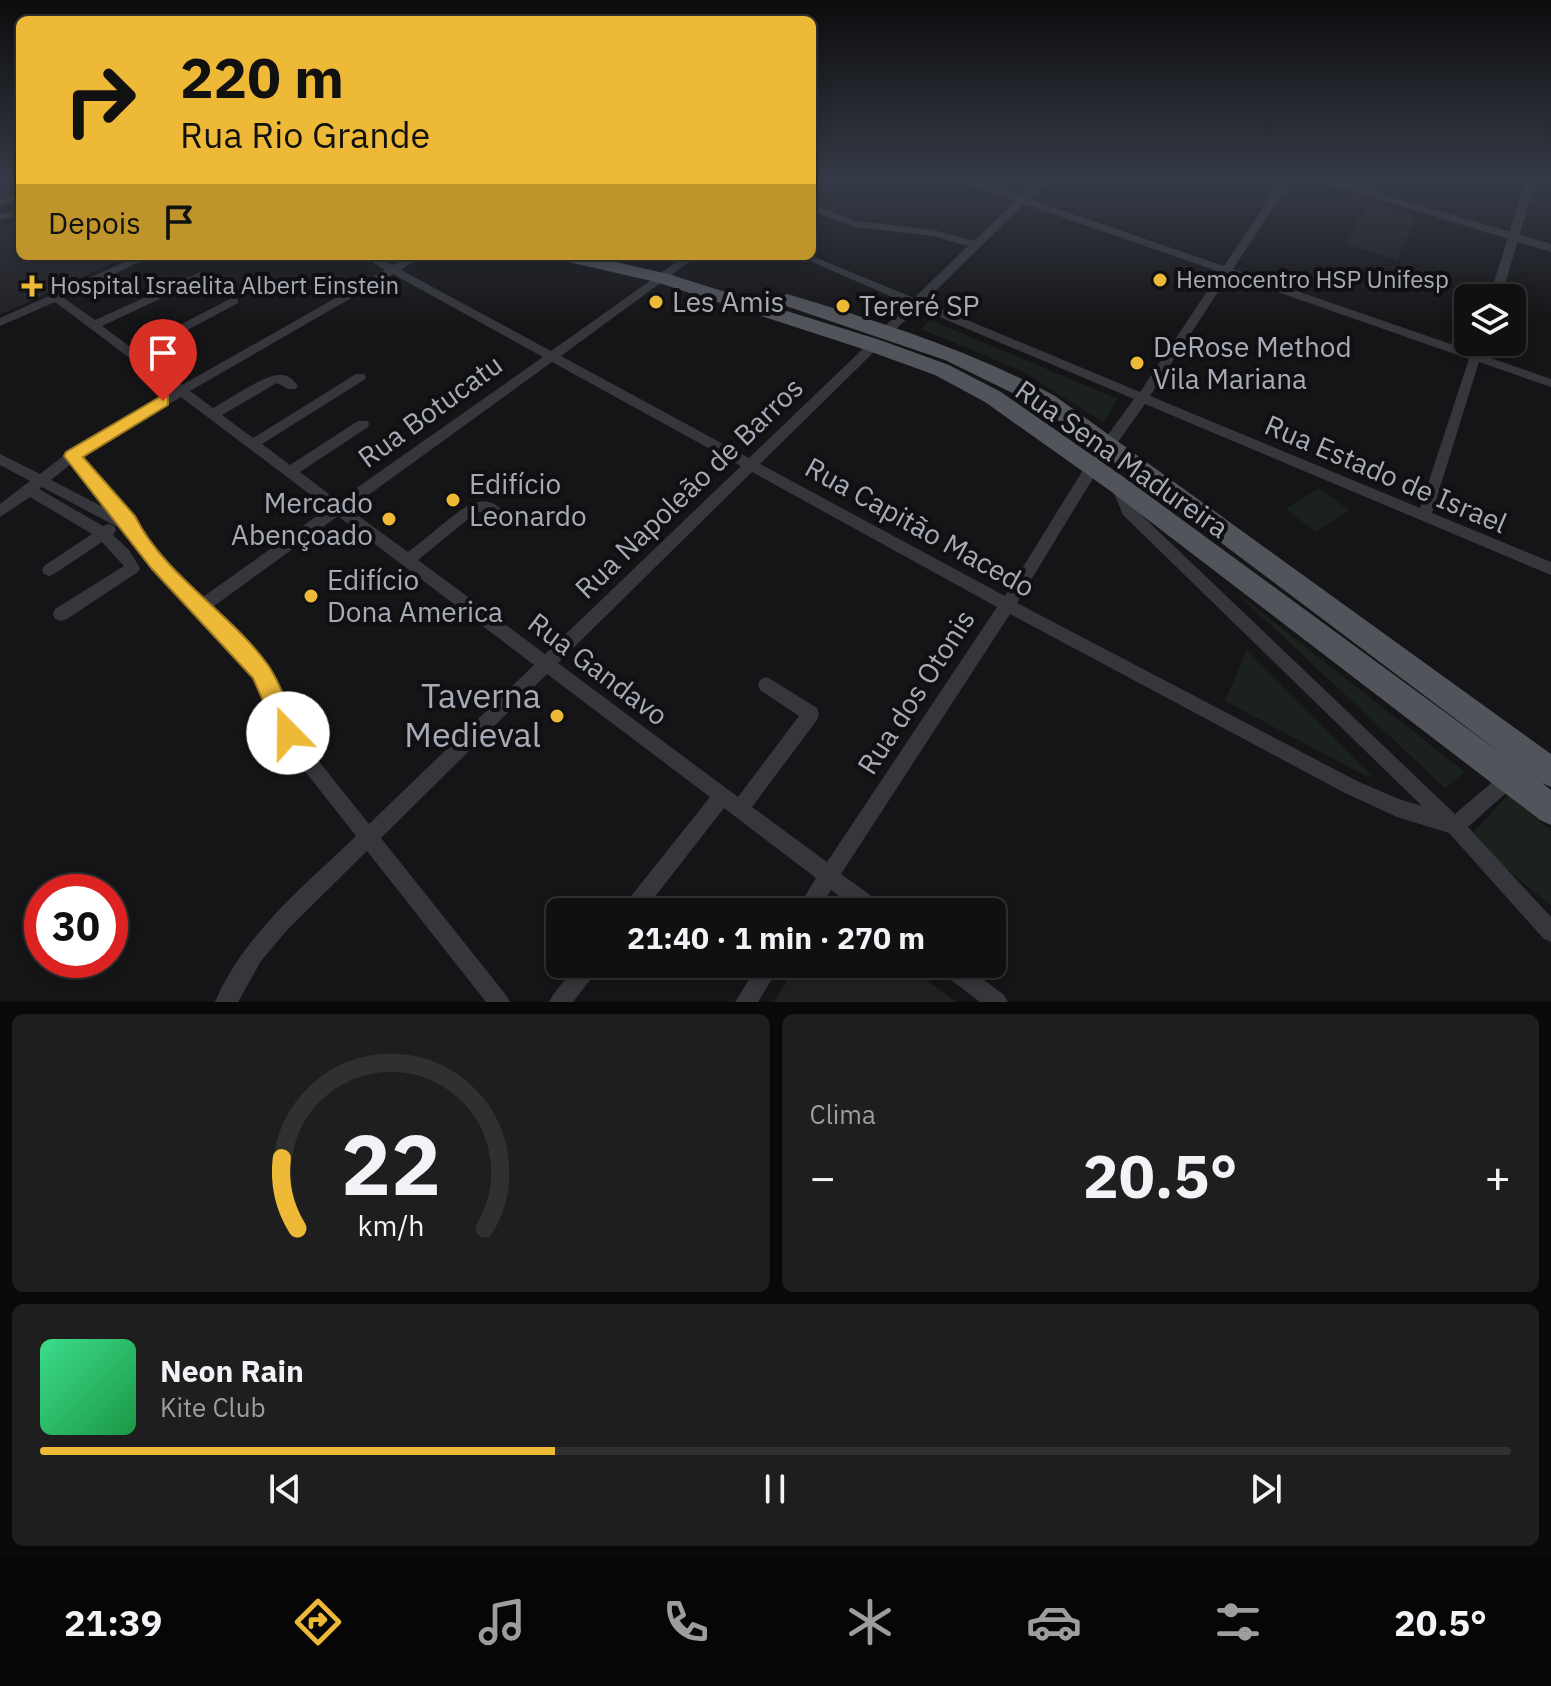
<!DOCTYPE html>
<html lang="pt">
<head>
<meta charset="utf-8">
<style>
  :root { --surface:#101011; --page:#1e1e1f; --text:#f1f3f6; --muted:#9c9d9f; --line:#303031; --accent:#eeb936 }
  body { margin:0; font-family:"IBM Plex Sans",sans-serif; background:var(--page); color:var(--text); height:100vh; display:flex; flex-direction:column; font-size:30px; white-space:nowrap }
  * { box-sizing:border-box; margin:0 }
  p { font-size:26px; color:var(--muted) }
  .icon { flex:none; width:44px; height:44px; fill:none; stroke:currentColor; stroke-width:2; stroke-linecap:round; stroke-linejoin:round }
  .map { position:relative; height:1002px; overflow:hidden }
  .details { display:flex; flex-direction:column; gap:12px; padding:12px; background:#090909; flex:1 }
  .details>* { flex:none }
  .top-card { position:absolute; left:16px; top:16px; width:800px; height:244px; border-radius:12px; box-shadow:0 4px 12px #0003,0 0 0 2px var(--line); background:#eeb936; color:#111; overflow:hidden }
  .tools { position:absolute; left:1454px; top:284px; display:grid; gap:16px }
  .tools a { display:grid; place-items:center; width:72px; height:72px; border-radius:12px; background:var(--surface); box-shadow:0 4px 12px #0003,0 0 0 2px var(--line); font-size:40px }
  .speed { position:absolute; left:24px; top:874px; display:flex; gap:16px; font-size:40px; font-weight:700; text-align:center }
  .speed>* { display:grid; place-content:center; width:104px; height:104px; border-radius:50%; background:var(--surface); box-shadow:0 4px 12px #0003,0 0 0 2px var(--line); line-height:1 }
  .speed .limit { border:12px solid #d22; background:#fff; color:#111 }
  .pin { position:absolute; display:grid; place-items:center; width:68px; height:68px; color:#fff; margin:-82px -34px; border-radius:50% 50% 50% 0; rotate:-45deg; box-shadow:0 0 8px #0007 }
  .pin .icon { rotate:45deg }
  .me { position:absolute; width:88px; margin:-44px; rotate:338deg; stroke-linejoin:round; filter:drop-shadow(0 0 6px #0008) }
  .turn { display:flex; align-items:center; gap:28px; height:168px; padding:0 32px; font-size:36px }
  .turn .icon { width:104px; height:104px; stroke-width:2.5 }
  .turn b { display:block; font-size:56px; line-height:68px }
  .then { display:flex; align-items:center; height:76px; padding:0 32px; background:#0003; gap:16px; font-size:30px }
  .big { font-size:60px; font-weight:700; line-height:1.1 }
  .details .tile { flex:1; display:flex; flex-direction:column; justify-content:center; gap:12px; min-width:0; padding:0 28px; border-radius:12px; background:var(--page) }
  .details .dial { align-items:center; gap:0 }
  .dial svg { height:208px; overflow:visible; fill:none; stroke:var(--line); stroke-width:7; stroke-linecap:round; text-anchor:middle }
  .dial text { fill:var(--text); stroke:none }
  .song { display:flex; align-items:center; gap:24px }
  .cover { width:96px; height:96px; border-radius:12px; background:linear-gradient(135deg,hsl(150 70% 55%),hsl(140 70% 35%)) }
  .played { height:8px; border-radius:4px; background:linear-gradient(90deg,var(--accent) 35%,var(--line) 35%) }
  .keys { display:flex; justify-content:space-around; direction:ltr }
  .heat { display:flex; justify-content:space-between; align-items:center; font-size:44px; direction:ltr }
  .details .tiles { flex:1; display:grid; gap:12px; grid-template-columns:1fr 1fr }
  .tile:last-child { grid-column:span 2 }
  .trip { position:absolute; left:546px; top:898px; width:460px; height:80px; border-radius:12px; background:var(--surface); box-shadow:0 4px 12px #0003,0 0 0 2px var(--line); font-weight:700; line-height:80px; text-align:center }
  .tabs { display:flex; height:128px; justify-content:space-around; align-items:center; background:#060607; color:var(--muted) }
  .tabs .icon { width:56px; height:56px }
  .tabs .current { color:var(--accent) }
  .tabs b { font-size:36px; color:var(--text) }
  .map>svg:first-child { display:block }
  .built { fill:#212124 }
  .green { fill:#1b221d }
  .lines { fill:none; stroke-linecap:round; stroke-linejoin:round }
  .minor { fill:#36373c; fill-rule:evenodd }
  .tertiary { fill:#36373c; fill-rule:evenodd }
  .primary { fill:#52545b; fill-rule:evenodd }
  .route { fill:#eeb936; stroke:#9b7823; stroke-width:2 }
  .poi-dot { fill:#eeb936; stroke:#101012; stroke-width:3 }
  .labels { text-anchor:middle; stroke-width:8; stroke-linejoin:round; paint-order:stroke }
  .far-poi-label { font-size:24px; fill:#a7abb7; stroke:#101012; text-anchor:start }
  .poi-label { font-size:28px; fill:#a7abb7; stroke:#101012; text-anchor:start }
  .street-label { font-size:28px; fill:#a7abb7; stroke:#101012 }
  .near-poi-label { font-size:34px; fill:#a7abb7; stroke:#101012; text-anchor:end }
</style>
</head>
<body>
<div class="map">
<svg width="1551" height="1002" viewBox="0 0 1551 1002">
  <rect width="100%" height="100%" fill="#151517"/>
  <!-- built -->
  <g class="built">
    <path d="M 1368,202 L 1416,217 L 1397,260 L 1346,244 Z"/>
    <path d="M 20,222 L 20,256 L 128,256 L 0,315 L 0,225 Z"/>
    <path d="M 797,964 L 904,964 L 956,1002 L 774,1002 Z"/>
  </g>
  <!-- green -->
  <g class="green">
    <path d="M 930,320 L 1118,399 L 1103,422 L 1022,371 L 921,329 Z"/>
    <path d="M 1319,488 L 1349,510 L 1316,532 L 1286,509 Z"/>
    <path d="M 1233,590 L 1465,772 L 1445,788 Z"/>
    <path d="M 1247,650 L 1373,777 L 1362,774 L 1225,701 Z"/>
    <path d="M 1508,795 L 1551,831 L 1551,906 L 1469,837 Z"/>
  </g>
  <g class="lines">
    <!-- minor -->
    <g class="minor">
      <path d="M 967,182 L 982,182 L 1021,196 L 1035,182 L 1046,182 L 1029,199 L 1224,266 L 1280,182 L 1290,182 L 1233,269 L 1471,351 L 1474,342 L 1486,342 L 1482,355 L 1551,379 L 1551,387 L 1479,362 L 1432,513 L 1551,562 L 1551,575 L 1145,404 L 1098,470 L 1017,603 L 1357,781 L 1399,799 L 1422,806 L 1123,515 L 1110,484 L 1117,479 L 1122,480 L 1134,508 L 1455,814 L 1504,772 L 1510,769 L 1516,772 L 1519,778 L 1516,784 L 1468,827 L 1551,917 L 1551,942 L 1544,939 L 1449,833 L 1397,817 L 1345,793 L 1010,614 L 841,874 L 884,905 L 887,912 L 861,912 L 831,890 L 817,912 L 795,912 L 816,878 L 724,808 L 643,912 L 621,912 L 624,905 L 710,797 L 547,674 L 381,838 L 506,995 L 510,1002 L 486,1002 L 367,851 L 288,929 L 261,961 L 238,1002 L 215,1002 C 244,934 304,886 356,836 L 293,756 L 255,677 L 194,613 L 125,531 L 42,487 L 39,489 L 103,526 L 109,524 L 114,526 L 116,530 L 113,535 L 129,550 L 140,568 L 138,572 L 67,619 L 61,621 L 55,619 L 53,614 L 55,609 L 124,566 L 102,542 L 54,574 L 49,576 L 44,574 L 42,570 L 44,566 L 92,534 L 30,497 L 0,517 L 0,504 L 30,481 L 0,465 L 0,454 L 40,474 L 80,443 L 172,390 L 55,302 L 0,326 L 0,318 L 138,256 L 152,256 L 64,298 L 95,320 L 201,272 L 209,272 L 209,276 L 102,326 L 133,349 L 230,299 L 238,299 L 238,303 L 141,355 L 182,385 L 385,270 L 363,256 L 376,256 L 393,265 L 409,256 L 422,256 L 401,270 L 551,351 L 685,256 L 697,256 L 561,356 L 749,458 L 870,342 L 878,342 L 878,348 L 760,464 L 1005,596 L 1088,462 L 1134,399 L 918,308 L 891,334 L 883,334 L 883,328 L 908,304 L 799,256 L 812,256 L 914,298 L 968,246 L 933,236 L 855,227 L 812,211 L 812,205 L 857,221 L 934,230 L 974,241 L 1016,201 ZM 1024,204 L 1220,272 L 1140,392 L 924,302 ZM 393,274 L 543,357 L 338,501 L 300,472 L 368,427 L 369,424 L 368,421 L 358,421 L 290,465 L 262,444 L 364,380 L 366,377 L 364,374 L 356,374 L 253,438 L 222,415 L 277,383 L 288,389 L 296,389 L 298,386 C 294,381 290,376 283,375 C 267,372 228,400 213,408 L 190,391 ZM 1229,275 L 1469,359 L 1420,508 L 1150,396 ZM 552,362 L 741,466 L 545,654 L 418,560 L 477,512 L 483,512 L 497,522 L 507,522 L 509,518 C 486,487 467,505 444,523 C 432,533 420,543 408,552 L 349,509 ZM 181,397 L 328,508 L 200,599 L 80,457 ZM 71,464 L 111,511 L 51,480 ZM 752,472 L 997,607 L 827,862 L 752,807 L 817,720 L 819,714 L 817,708 L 772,680 L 766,677 L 760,680 L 758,685 L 760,690 L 799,716 L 738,797 L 558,663 ZM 338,516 L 534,665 L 369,824 L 305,744 L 267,667 L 210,609 Z"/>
      <path d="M 1525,182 L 1535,182 L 1501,298 L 1489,298 Z"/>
      <path d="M 20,193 L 20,199 L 0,206 L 0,200 Z"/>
      <path d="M 20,210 L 20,216 L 0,220 L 0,214 Z"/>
      <path d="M 577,964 L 600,964 L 597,971 L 573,1002 L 549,1002 L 553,995 Z"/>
      <path d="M 759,964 L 781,964 L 758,1002 L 735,1002 Z"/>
      <path d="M 936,964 L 963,964 L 1004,995 L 1008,1002 L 980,1002 L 939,971 Z"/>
    </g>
    <!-- tertiary -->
    <path class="tertiary" d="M 1322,182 L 1342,182 L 1551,244 L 1551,252 Z"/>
    <!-- primary -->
    <path class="primary" d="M 557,256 L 590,256 L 668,274 L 880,340 L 949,365 L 1001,392 L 1125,478 L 1505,756 L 1039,406 L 945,360 L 780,304 L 777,300 L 787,294 L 794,296 C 884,323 972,351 1055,396 L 1551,754 L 1551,787 L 1542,783 L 1551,790 L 1551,825 L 1540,820 L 1109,490 L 985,402 L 935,375 L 866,350 L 656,282 L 560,260 Z"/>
  </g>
  <!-- sky -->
  <linearGradient id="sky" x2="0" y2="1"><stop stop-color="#0c0c0d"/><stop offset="0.56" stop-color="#353b47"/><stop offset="1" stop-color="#353b47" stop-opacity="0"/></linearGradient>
  <rect width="1551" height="323" fill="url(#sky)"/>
  <!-- route -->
  <path class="route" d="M 163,395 L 168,397 L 168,405 L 83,457 L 135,516 C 164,575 229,611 268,665 C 281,684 290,711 299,733 L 296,740 L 288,743 L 280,740 L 253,678 L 152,569 L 64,456 L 66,452 Z"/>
  <!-- markers -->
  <g class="poi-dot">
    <circle cx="1160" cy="280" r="8"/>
    <path d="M28 274h8v8h8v8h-8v8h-8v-8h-8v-8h8z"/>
    <circle cx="656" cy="302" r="8"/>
    <circle cx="843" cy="306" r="8"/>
    <circle cx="1137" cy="363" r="8"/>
    <circle cx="453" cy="500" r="8"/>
    <circle cx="389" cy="519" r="8"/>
    <circle cx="311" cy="596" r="8"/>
    <circle cx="557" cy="716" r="8"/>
  </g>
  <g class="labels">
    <!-- far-poi labels -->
    <g class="far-poi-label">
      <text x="1176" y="288">Hemocentro HSP Unifesp</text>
      <text x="50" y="294">Hospital Israelita Albert Einstein</text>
    </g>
    <!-- poi labels -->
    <g class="poi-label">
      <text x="672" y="312">Les Amis</text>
      <text x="859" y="316">Tereré SP</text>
      <text x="1153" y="357">DeRose Method<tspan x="1153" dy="32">Vila Mariana</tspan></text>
      <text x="469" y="494">Edifício<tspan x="469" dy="32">Leonardo</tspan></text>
      <text x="373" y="513" text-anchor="end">Mercado<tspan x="373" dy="32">Abençoado</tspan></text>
      <text x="327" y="590">Edifício<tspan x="327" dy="32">Dona America</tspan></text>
    </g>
    <!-- street labels -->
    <g class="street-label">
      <text transform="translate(430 411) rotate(-36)" y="10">Rua Botucatu</text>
      <text transform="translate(1122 459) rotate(35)" y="10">Rua Sena Madureira</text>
      <text transform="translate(1386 474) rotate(23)" y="10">Rua Estado de Israel</text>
      <text transform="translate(689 488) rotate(-44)" y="10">Rua Napoleão de Barros</text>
      <text transform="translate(920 527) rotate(29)" y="10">Rua Capitão Macedo</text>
      <text transform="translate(598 669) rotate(37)" y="10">Rua Gandavo</text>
      <text transform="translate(916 692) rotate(-57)" y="10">Rua dos Otonis</text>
    </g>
    <!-- near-poi labels -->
    <g class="near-poi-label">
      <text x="541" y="708">Taverna<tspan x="541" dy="39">Medieval</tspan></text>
    </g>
  </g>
</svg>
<div class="tools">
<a><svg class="icon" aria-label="layers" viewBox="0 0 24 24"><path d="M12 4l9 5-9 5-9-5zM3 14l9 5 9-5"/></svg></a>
</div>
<div class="speed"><div class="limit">30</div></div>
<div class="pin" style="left:163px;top:401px;background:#d93025"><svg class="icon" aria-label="arrive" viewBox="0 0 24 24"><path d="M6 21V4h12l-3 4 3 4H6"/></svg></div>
<svg class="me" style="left:288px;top:733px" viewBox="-20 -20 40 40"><circle r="19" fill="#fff"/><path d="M0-13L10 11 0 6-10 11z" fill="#eeb936"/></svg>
<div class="trip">21:40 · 1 min · 270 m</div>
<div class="top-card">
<div class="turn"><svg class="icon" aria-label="right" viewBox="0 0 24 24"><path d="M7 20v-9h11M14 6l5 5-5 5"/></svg><div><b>220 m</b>Rua Rio Grande</div></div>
<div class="then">Depois<svg class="icon" aria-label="arrive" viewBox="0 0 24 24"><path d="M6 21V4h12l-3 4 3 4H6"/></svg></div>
</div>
</div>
<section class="details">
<div class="tiles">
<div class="tile dial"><svg viewBox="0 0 100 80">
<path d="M14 69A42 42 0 1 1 86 69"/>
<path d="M14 69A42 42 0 0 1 8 42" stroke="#eeb936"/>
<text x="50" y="56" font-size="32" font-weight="700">22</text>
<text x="50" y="72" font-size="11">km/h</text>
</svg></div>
<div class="tile"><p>Clima</p>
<div class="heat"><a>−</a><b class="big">20.5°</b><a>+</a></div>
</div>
<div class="tile">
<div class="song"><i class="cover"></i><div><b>Neon Rain</b><p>Kite Club</p></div></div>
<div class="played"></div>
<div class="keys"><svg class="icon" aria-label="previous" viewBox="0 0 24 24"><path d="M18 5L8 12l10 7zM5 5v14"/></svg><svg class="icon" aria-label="pause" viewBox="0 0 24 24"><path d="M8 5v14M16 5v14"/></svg><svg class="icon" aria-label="next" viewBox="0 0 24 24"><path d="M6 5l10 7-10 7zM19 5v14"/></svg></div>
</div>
</div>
</section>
<nav class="tabs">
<b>21:39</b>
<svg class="icon current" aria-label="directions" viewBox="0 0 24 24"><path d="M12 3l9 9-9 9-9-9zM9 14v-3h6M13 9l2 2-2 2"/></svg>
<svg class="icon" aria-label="music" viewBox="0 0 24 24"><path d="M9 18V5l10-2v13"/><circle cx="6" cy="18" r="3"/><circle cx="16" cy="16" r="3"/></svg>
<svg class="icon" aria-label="phone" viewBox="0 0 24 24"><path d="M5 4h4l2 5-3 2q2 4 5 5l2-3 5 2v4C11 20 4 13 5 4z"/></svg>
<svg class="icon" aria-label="climate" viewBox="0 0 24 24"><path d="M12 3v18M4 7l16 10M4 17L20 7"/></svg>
<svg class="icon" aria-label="car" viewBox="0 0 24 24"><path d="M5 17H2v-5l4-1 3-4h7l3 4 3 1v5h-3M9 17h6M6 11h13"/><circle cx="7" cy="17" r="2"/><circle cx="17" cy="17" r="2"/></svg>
<svg class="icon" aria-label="filters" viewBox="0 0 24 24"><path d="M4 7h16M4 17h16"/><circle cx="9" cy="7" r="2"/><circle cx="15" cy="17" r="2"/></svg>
<b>20.5°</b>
</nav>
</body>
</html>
